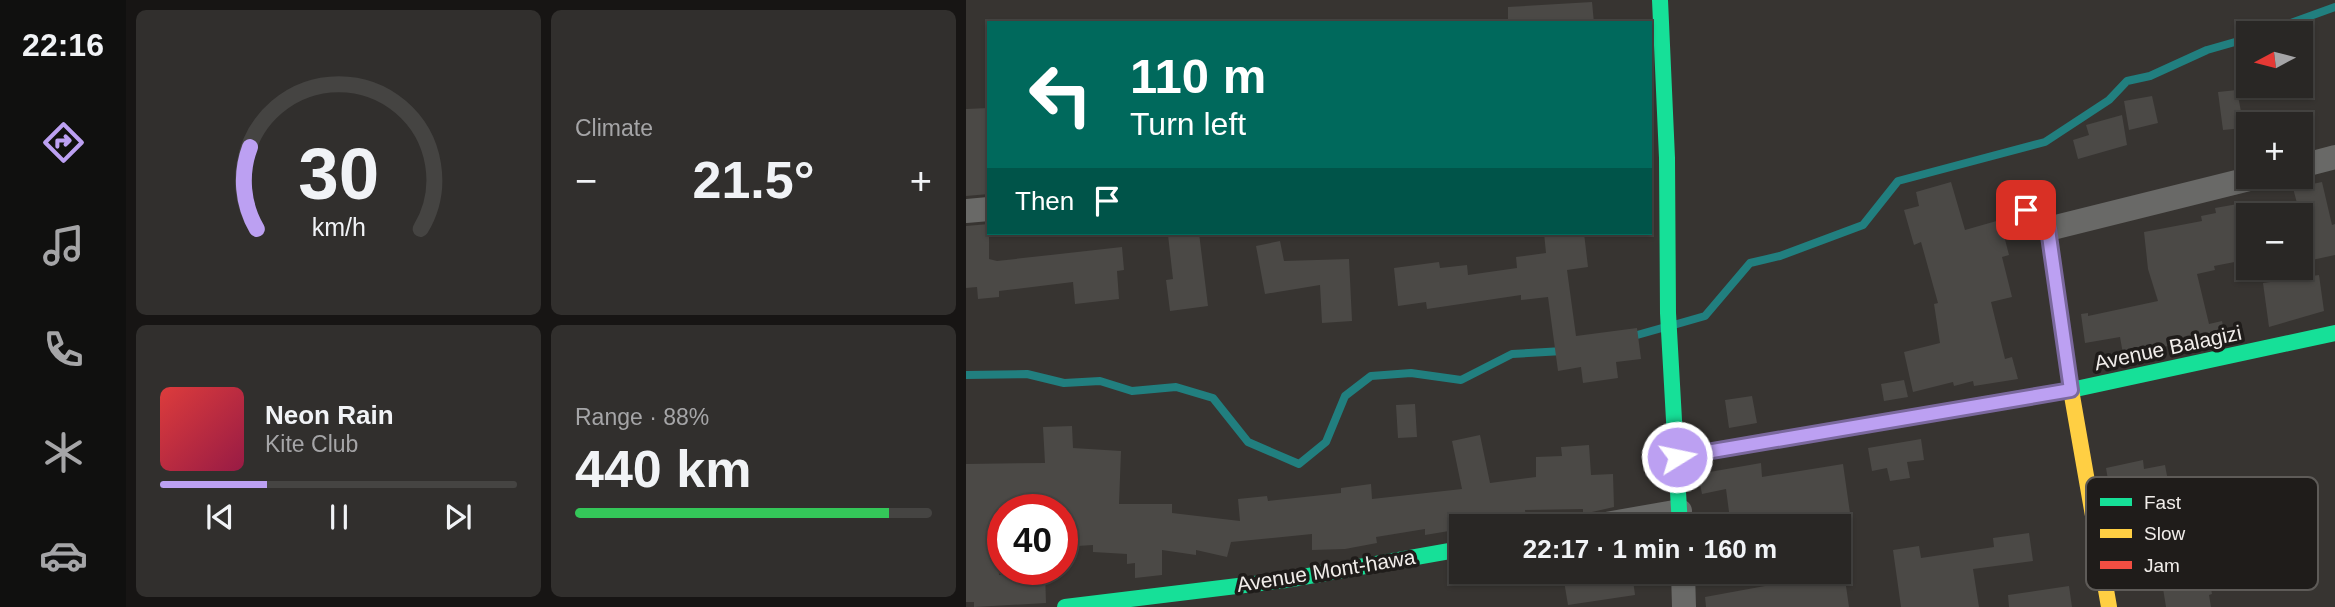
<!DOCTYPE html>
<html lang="en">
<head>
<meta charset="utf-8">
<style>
  :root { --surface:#292725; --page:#312f2d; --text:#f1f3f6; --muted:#a5a5a7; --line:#454442; --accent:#bca0f2 }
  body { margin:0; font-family:Arial,sans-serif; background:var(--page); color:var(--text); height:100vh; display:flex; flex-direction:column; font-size:26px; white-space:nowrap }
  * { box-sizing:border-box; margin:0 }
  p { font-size:23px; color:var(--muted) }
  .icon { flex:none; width:38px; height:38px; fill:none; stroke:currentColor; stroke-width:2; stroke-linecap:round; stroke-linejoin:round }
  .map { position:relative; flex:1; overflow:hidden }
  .details { display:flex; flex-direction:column; gap:10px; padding:10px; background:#171514; width:840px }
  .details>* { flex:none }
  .hud { position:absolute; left:21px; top:21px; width:665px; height:214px; border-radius:0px; box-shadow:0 2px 5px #0004,0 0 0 2px var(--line); background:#00695c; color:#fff; overflow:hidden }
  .needle { width:46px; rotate:263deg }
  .controls { position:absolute; left:1270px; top:21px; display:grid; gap:14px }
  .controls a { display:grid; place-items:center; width:77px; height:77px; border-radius:0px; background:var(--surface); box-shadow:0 2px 5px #0004,0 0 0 2px var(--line); font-size:35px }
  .speed { position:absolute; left:21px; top:494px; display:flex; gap:14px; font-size:35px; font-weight:700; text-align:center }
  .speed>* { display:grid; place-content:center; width:91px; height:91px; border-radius:50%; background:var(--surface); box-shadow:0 2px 5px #0004,0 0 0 2px var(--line); line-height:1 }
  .speed .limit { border:10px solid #d22; background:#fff; color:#111 }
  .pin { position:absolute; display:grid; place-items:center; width:60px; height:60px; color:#fff; margin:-30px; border-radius:14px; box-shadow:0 4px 10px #0006 }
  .me { position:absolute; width:77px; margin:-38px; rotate:80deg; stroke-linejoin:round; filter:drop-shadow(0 0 5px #0008) }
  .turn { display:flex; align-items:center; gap:24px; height:147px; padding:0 28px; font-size:32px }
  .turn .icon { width:91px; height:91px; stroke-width:2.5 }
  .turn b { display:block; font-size:49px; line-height:60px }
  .then { display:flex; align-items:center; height:66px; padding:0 28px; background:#0003; gap:14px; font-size:26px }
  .big { font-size:52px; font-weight:700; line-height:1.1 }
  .details .card { flex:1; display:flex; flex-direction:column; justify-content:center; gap:10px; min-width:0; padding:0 24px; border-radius:10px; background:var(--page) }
  .details .dial { align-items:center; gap:0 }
  .dial svg { height:182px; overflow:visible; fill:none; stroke:var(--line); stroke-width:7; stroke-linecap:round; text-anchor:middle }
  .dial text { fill:var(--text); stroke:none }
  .song { display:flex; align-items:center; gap:21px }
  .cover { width:84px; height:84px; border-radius:10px; background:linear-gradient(135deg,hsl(0 70% 55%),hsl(340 70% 35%)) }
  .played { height:7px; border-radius:4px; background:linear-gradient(90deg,var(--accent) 30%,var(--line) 30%) }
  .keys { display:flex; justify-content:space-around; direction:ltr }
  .heat { display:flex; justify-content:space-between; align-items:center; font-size:38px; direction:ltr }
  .charge { height:10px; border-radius:5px; background:linear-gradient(90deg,#34c759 88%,var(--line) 0) }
  .details .tiles { flex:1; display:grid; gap:10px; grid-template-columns:repeat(2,1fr) }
  .trip { position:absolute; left:483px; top:514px; width:402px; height:70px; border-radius:0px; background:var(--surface); box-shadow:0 2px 5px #0004,0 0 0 2px var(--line); font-weight:700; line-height:70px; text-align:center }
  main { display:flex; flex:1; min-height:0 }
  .tab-bar { display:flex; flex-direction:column; width:126px; justify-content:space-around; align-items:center; background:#10100f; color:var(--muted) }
  .tab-bar .icon { width:49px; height:49px }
  .tab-bar .current { color:var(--accent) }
  .tab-bar b { font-size:32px; color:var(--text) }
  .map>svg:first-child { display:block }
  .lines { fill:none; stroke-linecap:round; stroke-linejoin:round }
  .stream { stroke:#217f7f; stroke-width:8 }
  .building { fill:#4b4946 }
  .street { stroke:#696967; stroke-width:24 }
  .fast { stroke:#16e098; stroke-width:16 }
  .slow { stroke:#ffcf43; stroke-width:16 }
  .jam { stroke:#f24e42; stroke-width:16 }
  .route-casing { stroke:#7a689d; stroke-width:18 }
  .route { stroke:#bca0f2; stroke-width:12 }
  .labels { text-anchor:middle; stroke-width:7; stroke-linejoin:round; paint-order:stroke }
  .street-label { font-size:21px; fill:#f1edea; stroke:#1f1c1a }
  .key { fill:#1f1c1a; stroke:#5e5b58; stroke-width:2 }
  .key-label { font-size:19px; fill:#f1edea }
</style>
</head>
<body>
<main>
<nav class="tab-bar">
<b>22:16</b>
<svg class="icon current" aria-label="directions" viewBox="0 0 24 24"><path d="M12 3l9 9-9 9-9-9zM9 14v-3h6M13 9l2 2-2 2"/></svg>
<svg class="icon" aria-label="music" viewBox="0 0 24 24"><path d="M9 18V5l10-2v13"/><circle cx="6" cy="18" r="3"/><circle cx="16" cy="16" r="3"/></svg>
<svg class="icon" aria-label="phone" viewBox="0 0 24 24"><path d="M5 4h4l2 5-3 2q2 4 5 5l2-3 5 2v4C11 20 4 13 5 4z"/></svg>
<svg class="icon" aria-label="climate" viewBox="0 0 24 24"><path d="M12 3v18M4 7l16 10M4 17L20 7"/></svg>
<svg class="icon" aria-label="car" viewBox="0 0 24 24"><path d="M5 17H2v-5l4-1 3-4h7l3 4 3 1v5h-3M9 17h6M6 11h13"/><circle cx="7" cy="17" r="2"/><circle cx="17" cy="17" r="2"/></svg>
</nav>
<section class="details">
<div class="tiles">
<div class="card dial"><svg viewBox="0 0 100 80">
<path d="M14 69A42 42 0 1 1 86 69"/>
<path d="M14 69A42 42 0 0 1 11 33" stroke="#bca0f2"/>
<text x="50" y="56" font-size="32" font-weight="700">30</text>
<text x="50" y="72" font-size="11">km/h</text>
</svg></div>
<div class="card"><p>Climate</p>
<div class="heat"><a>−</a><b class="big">21.5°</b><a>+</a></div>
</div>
<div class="card">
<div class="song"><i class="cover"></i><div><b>Neon Rain</b><p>Kite Club</p></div></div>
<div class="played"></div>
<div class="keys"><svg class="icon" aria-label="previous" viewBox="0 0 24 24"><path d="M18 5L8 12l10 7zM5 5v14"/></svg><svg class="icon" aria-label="pause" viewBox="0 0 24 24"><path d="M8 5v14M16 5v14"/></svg><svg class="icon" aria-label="next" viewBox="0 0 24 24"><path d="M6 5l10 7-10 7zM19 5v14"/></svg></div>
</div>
<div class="card"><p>Range · 88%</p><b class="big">440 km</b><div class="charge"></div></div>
</div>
</section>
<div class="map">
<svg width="1369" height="607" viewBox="0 0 1369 607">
  <rect width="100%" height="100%" fill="#373431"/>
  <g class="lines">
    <!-- stream -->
    <g class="stream">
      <path d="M 1297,33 L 1369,7"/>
      <path d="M 711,324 L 739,316 L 784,263 L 814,256 L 897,225 L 932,181 L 1079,142 L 1143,100 L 1161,81 L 1184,76 L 1241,50 L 1283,38"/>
      <path d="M 664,337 L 696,328"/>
      <path d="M 0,375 L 61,374 L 98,383 L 134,381 L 166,391 L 210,387 L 247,398 L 282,442 L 333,464 L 360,442 L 379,396 L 405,376 L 445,373 L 495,380 L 546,354 L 597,351"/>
    </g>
  </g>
  <!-- building -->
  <g class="building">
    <path d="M 626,2 L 628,23 L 542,23 L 542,7 Z"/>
    <path d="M 1271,90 L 1278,128 L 1257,130 L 1252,92 Z"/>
    <path d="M 1186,96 L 1192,123 L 1163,130 L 1158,101 Z"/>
    <path d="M 23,108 L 23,194 L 0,196 L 0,109 Z"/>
    <path d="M 1156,115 L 1161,145 L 1112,159 L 1107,140 L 1123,135 L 1120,125 Z"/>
    <path d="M 985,182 L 999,230 L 1034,220 L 1043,255 L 1036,257 L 1046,297 L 1025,302 L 1039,359 L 1046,357 L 1052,379 L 1008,386 L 1007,381 L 988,386 L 987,382 L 947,392 L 938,352 L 974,343 L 968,304 L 972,303 L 955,242 L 948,245 L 938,210 L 953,206 L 950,192 Z"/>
    <path d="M 1356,182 L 1366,225 L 1369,224 L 1369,255 L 1346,260 L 1327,188 Z"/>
    <path d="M 1283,202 L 1283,237 L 1275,239 L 1279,260 L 1248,266 L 1249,270 L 1231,274 L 1243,324 L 1256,321 L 1259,336 L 1157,354 L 1154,337 L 1119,343 L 1115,314 L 1122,313 L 1122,316 L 1192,301 L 1182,269 L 1178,232 L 1236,221 L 1235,216 L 1250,213 L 1249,208 Z"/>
    <path d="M 23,224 L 23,259 L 31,261 L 156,247 L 158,270 L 151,271 L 153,299 L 109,304 L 107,282 L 33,291 L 33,297 L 12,299 L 11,287 L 0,288 L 0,226 Z"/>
    <path d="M 233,233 L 242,306 L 204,311 L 200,280 L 207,279 L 202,235 Z"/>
    <path d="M 578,233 L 618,233 L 622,267 L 601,270 L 610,336 L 671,328 L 675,359 L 650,362 L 652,378 L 617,383 L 615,367 L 592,371 L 582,297 L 555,300 L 555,295 L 461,309 L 460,302 L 432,306 L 428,268 L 473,262 L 474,268 L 501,265 L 502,275 L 551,268 L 550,257 L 580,253 Z"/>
    <path d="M 314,241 L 318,261 L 383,259 L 386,321 L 356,323 L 354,285 L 299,294 L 290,246 Z"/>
    <path d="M 1353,275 L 1358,311 L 1303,327 L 1297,283 Z"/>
    <path d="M 938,380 L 942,397 L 918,401 L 915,384 Z"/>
    <path d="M 786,396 L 791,423 L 763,428 L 759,400 Z"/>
    <path d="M 449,404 L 451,437 L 432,438 L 430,405 Z"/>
    <path d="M 106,426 L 107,448 L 155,451 L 153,504 L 206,504 L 206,513 L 274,521 L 272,499 L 301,496 L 302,501 L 375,493 L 375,488 L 405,484 L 406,499 L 496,489 L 486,441 L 514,435 L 524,483 L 570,477 L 570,457 L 596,456 L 595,447 L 623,445 L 625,475 L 647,474 L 648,507 L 617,514 L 617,509 L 559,510 L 561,527 L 495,527 L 495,529 L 459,535 L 459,529 L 410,537 L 411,543 L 379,549 L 346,550 L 346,534 L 265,542 L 261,557 L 230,550 L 230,555 L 196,550 L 196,575 L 169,578 L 169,563 L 161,564 L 161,554 L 127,552 L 127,545 L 96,547 L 96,509 L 30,509 L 33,575 L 79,572 L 80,603 L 8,607 L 8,602 L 0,602 L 0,464 L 79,463 L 77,427 Z"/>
    <path d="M 955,439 L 958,460 L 941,462 L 944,478 L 924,481 L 921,468 L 906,471 L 902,448 Z"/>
    <path d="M 1177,460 L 1178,469 L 1199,465 L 1204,492 L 1228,488 L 1246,594 L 1243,595 L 1245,607 L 1200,607 L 1195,576 L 1159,581 L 1140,468 Z"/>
    <path d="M 795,463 L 796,477 L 877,464 L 886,527 L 765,527 L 760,489 L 736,494 L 732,474 Z"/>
    <path d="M 1063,533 L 1067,561 L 1007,569 L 1013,607 L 935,607 L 927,550 L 953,546 L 955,558 L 1028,547 L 1027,538 Z"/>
    <path d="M 613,572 L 666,572 L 669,595 L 602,605 L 597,575 Z"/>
    <path d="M 825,572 L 878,572 L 883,607 L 740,607 L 739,597 L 826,581 Z"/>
    <path d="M 1103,586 L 1106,607 L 1043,607 L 1042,595 Z"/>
  </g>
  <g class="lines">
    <!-- street -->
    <g class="street">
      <path d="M 1335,166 L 1369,157"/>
      <path d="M 0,211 L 23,209"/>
      <path d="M 1082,229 L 1291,177"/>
      <path d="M 623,527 L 714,511"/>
      <path d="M 717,572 L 718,607"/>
    </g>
    <!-- fast -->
    <g class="fast">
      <path d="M 694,0 L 701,158 L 702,313 L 714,527"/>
      <path d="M 1016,405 L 1105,390 L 1369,333"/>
      <path d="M 99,607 L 320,580 L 495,549"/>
    </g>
    <!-- slow -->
    <path class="slow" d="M 1060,210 L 1082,229 L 1105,390 L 1143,607"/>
    <!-- jam -->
    <path class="jam" d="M 711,457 L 1016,405"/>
  </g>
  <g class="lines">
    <defs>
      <path id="route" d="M 711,457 L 1105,390 L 1082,229 L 1060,210"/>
    </defs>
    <!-- route casing -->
    <use href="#route" class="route-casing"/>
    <!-- route -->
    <use href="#route" class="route"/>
  </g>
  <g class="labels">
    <!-- street labels -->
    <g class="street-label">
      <text transform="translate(1202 348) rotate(-12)" y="7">Avenue Balagizi</text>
      <text transform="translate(360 571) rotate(-9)" y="7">Avenue Mont-hawa</text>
    </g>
  </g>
  <!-- legend -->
  <rect x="1120" y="477" width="232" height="113" rx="10" class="key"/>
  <rect x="1134" y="498" width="32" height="8" fill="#16e098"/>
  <rect x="1134" y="529" width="32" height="9" fill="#ffcf43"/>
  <rect x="1134" y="561" width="32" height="8" fill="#f24e42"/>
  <g class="key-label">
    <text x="1178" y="509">Fast</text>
    <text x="1178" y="540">Slow</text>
    <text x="1178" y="572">Jam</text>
  </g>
</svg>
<div class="controls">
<a><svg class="needle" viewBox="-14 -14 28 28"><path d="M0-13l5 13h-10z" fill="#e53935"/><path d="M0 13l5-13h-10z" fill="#a5a5a7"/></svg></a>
<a>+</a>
<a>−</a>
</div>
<div class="speed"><div class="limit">40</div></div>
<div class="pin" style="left:1060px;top:210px;background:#d93025"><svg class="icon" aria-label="arrive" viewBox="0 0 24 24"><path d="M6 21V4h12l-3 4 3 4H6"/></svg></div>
<svg class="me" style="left:711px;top:457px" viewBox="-20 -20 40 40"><circle r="17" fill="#bca0f2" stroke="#fff" stroke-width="3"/><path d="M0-11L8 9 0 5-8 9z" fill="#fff"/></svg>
<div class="trip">22:17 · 1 min · 160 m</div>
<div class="hud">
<div class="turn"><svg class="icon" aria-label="left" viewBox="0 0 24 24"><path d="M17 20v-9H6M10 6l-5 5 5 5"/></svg><div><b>110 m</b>Turn left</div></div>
<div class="then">Then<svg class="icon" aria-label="arrive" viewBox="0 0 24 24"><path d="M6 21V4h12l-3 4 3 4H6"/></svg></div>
</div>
</div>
</main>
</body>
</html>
